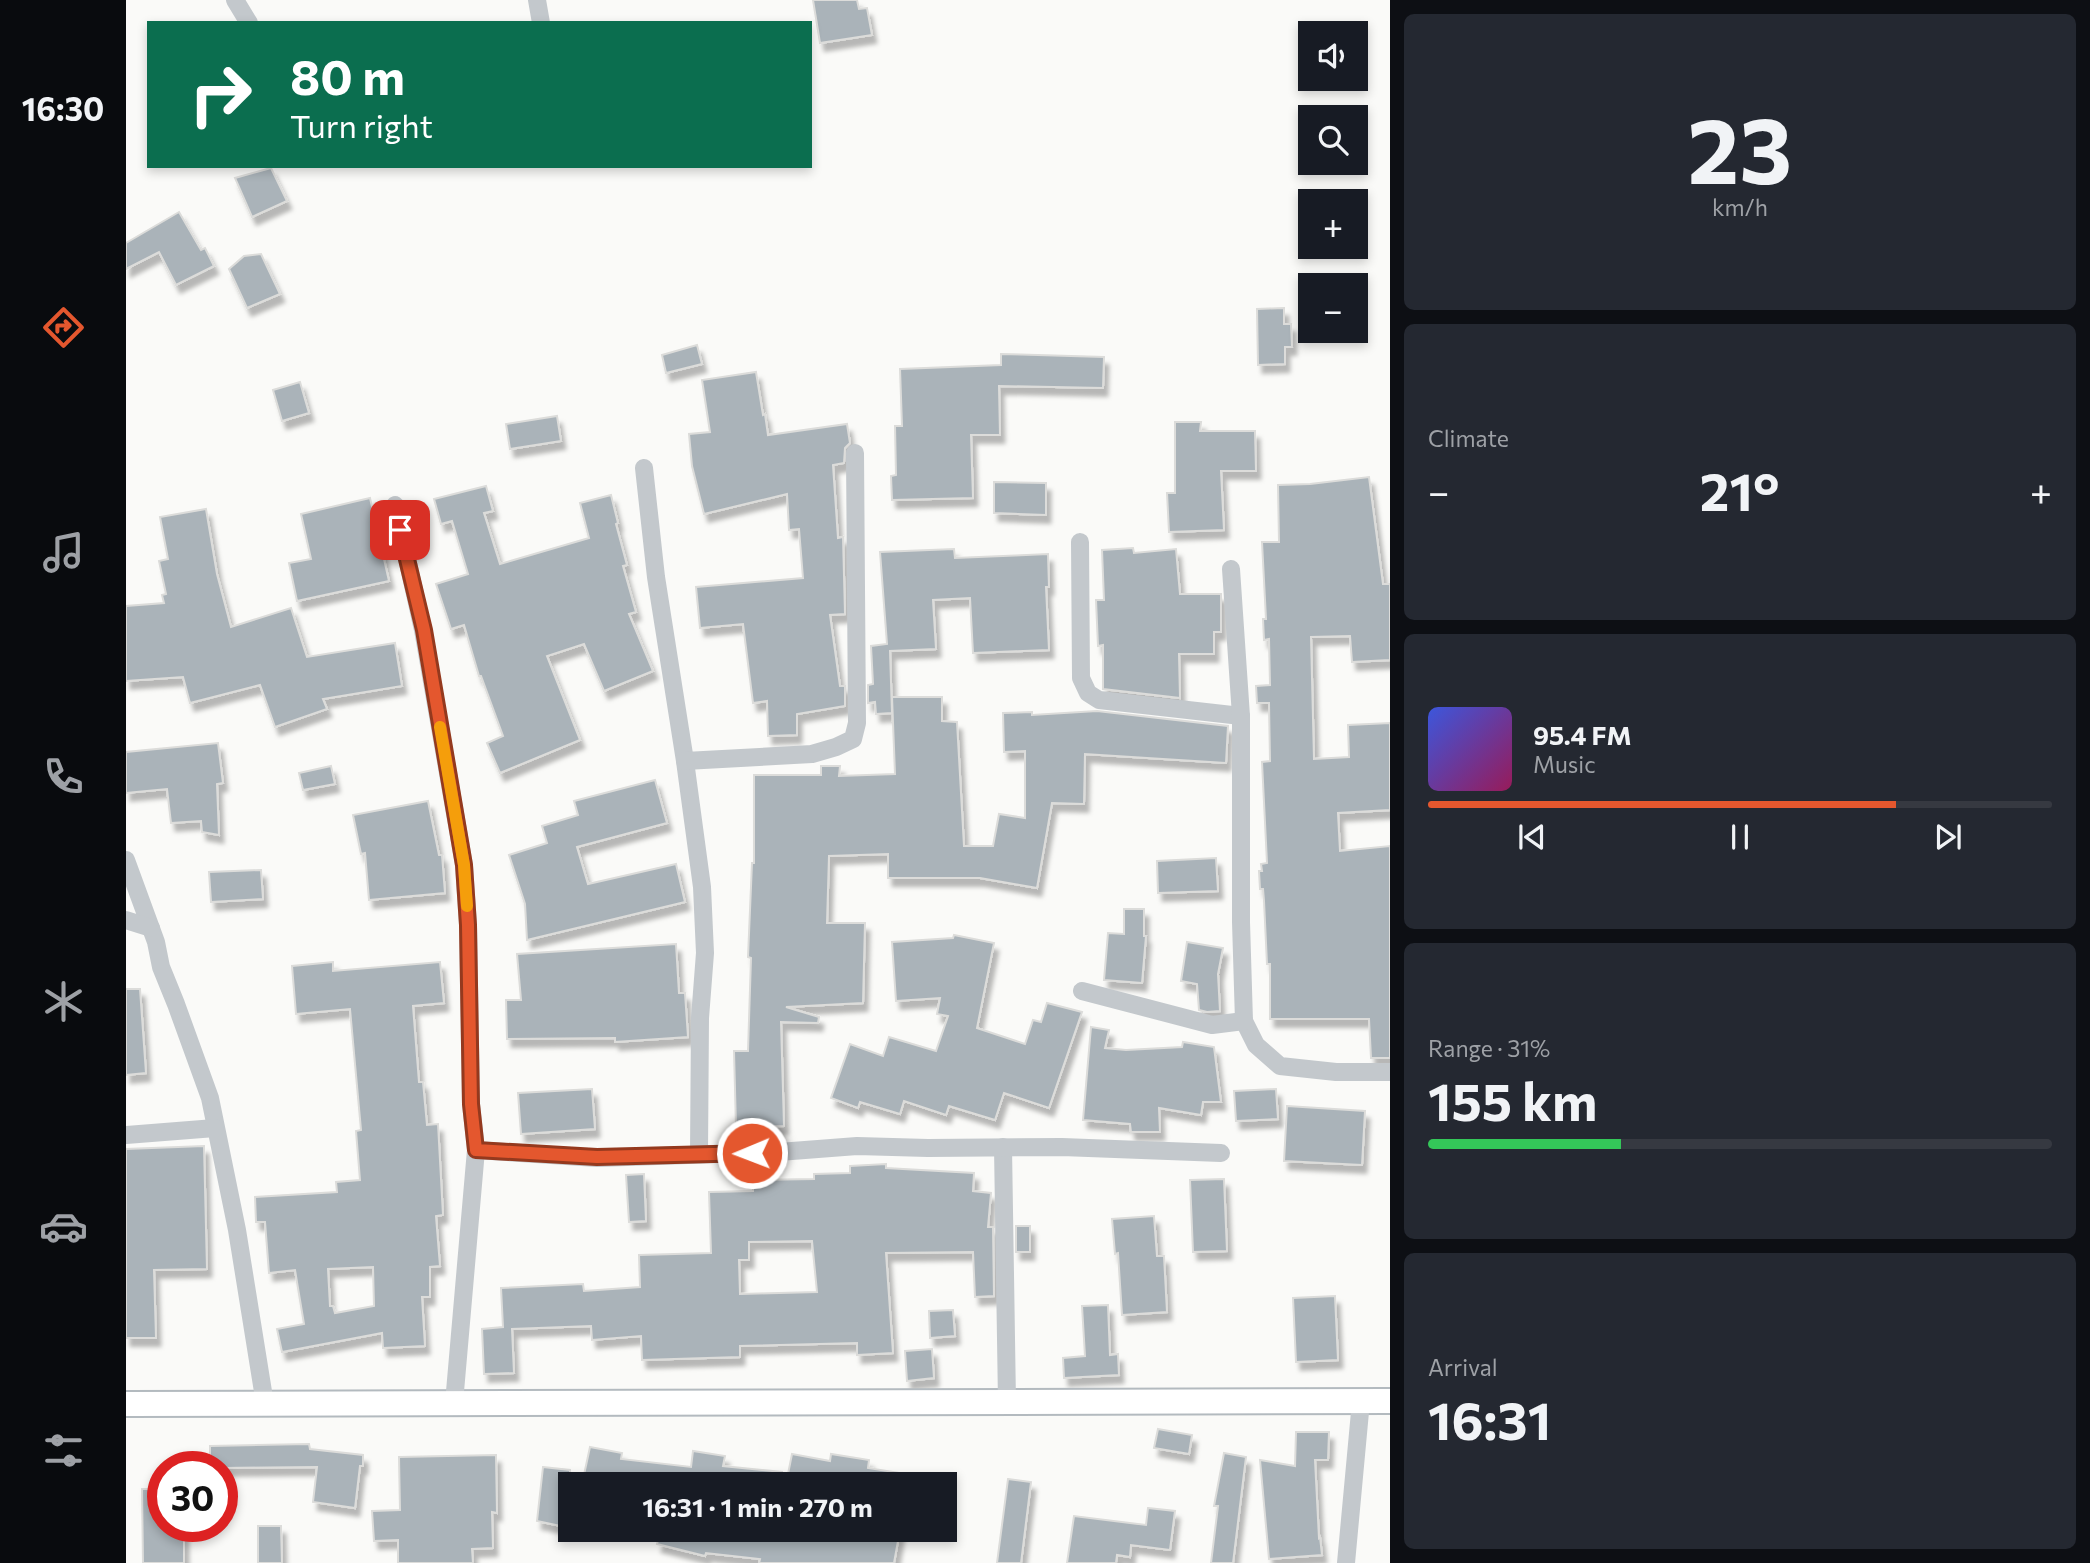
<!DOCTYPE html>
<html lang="en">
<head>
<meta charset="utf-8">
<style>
  :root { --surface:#171b24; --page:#242831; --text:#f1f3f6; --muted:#9ea1a6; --line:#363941; --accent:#e4572e }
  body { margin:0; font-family:Commissioner,sans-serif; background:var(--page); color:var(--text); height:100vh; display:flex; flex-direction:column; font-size:26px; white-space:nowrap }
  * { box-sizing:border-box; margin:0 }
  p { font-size:23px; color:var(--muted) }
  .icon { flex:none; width:38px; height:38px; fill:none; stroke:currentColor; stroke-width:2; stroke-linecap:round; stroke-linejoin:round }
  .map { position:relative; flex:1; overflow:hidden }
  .details { display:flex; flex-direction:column; gap:14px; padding:14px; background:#0d0f14; width:700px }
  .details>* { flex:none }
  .hud { position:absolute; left:21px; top:21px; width:665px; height:147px; border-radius:0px; box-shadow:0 4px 10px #0003; background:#0b6e4f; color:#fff; overflow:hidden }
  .buttons { position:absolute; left:1172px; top:21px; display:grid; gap:14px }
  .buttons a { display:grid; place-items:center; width:70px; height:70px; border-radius:0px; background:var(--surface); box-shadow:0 4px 10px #0003; font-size:35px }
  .speed { position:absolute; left:21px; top:1451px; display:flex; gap:14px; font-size:35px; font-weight:700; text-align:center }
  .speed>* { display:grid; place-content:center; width:91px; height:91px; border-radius:50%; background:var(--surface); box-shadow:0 4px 10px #0003; line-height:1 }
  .speed .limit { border:10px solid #d22; background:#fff; color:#111 }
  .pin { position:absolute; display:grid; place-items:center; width:60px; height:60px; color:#fff; margin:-30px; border-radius:14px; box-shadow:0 4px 10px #0006 }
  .me { position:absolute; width:77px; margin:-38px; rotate:269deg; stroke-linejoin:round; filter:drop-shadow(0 0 5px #0008) }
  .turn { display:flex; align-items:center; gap:24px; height:147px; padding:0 28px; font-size:32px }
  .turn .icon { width:91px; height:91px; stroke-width:2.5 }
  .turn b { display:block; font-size:49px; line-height:60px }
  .big { font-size:52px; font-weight:700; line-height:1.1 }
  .details .card { flex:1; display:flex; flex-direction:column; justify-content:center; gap:10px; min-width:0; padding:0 24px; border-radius:10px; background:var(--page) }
  .details .dial { align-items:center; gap:0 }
  .dial b { font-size:91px; line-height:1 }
  .song { display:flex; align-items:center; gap:21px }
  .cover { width:84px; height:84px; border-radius:10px; background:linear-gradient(135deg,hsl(230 70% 55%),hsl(330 70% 35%)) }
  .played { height:7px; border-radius:4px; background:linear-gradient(90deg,var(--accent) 75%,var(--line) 75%) }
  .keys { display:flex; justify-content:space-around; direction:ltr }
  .heat { display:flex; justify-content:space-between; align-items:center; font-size:38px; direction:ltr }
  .charge { height:10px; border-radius:5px; background:linear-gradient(90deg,#34c759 31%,var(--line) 0) }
  .trip { position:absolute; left:432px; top:1472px; width:399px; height:70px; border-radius:0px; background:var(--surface); box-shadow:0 4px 10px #0003; font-weight:700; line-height:70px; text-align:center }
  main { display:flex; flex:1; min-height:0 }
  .tab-bar { display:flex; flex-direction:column; width:126px; justify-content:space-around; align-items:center; background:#090b0e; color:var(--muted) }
  .tab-bar .icon { width:49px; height:49px }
  .tab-bar .current { color:var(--accent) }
  .tab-bar b { font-size:32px; color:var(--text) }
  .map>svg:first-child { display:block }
  .building { fill:#aab3b9; stroke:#dcdcda; stroke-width:2; fill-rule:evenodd; filter:url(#shadow) }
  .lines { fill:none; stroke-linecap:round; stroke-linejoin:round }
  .secondary-casing { stroke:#b3babf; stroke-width:28 }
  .street { stroke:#c3c8cc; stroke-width:18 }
  .secondary { stroke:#fff; stroke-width:24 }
  .route-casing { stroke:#94391e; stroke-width:18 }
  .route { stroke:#e4572e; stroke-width:12 }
  .slow { stroke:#f59e0b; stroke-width:12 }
</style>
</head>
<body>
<main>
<nav class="tab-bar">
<b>16:30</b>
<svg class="icon current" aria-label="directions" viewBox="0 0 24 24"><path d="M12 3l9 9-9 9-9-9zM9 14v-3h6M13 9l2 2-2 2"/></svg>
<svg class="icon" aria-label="music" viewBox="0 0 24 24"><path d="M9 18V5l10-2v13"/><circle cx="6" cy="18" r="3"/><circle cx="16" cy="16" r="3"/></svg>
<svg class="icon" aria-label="phone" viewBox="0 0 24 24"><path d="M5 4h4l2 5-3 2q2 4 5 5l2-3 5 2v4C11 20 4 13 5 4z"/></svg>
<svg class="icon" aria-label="climate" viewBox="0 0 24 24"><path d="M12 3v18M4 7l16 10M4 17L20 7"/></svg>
<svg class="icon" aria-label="car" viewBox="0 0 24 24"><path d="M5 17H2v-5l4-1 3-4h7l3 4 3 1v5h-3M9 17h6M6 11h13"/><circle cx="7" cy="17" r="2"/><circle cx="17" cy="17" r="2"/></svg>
<svg class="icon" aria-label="filters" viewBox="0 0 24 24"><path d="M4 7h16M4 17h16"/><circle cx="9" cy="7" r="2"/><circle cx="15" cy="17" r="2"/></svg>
</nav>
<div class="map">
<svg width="1264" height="1563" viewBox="0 0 1264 1563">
  <defs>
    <filter id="shadow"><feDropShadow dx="4.5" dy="8" stdDeviation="2" flood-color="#0004"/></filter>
  </defs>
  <rect width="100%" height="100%" fill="#fafaf8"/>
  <!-- building -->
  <g class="building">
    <path d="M 687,0 L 731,0 L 733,9 L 741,8 L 746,35 L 694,43 Z"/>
    <path d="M 145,168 L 161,201 L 126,217 L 109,178 Z"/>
    <path d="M 53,212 L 75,250 L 79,248 L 88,266 L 50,285 L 33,252 L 0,269 L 0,243 Z"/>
    <path d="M 135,254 L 154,294 L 121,308 L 103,269 L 118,256 Z"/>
    <path d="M 1158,308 L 1158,324 L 1165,324 L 1166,347 L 1159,347 L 1159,364 L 1132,365 L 1131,309 Z"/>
    <path d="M 571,345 L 576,364 L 540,373 L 536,355 Z"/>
    <path d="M 875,354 L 978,357 L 977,388 L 873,386 L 874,435 L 845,435 L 847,498 L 766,500 L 765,476 L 770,475 L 769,426 L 776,426 L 774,369 L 875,365 Z"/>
    <path d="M 630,372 L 637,415 L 639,414 L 642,435 L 721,424 L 724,443 L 719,448 L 718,463 L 707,465 L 712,538 L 717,537 L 719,614 L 704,615 L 714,686 L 719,686 L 719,706 L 671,714 L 671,735 L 642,736 L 641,701 L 627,703 L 617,624 L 574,628 L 570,587 L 677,578 L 673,529 L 663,530 L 661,494 L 578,514 L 566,466 L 563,434 L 584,432 L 576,380 Z"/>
    <path d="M 174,382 L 183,413 L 156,421 L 147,390 Z"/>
    <path d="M 431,416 L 435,441 L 384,449 L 380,424 Z"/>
    <path d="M 1049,422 L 1075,422 L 1074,431 L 1129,431 L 1130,471 L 1095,471 L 1098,530 L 1043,532 L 1041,493 L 1049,493 Z"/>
    <path d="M 1243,477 L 1257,584 L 1264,584 L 1264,660 L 1226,662 L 1224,636 L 1185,637 L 1188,759 L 1223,757 L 1222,725 L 1264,723 L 1264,810 L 1212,813 L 1214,851 L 1264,846 L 1264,1058 L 1245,1058 L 1243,1019 L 1144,1019 L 1144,964 L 1141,964 L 1138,901 L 1137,889 L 1134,889 L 1133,871 L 1136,871 L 1135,864 L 1141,863 L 1136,762 L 1144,761 L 1143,703 L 1131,703 L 1130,686 L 1144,685 L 1143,639 L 1138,640 L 1137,619 L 1140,619 L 1136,542 L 1153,542 L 1152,485 L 1184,484 Z"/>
    <path d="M 868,482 L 920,483 L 920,515 L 868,513 Z"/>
    <path d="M 360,486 L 367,511 L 358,513 L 374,564 L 463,538 L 454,503 L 485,495 L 492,523 L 490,524 L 501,565 L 497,566 L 510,612 L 503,614 L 527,671 L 478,691 L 458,644 L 421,656 L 454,740 L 374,773 L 361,743 L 377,736 L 355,676 L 353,676 L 338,625 L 325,629 L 310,584 L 342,574 L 326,521 L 315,524 L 308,499 Z"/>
    <path d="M 244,498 L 263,581 L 171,601 L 163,563 L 185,559 L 175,514 Z"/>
    <path d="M 80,509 L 91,574 L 105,627 L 165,608 L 181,657 L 269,643 L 276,686 L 197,699 L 201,709 L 149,727 L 134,685 L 64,703 L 57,677 L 0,681 L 0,606 L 38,603 L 36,595 L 40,594 L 33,561 L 42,559 L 34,517 Z"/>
    <path d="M 1007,548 L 1008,553 L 1050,549 L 1054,594 L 1095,594 L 1095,632 L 1088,632 L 1088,654 L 1053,654 L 1054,698 L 977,689 L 977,645 L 972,646 L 970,600 L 978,600 L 976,550 Z"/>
    <path d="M 828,549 L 829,558 L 922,554 L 923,587 L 920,587 L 923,650 L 847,653 L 844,598 L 807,600 L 810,649 L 764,651 L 766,713 L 750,714 L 749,702 L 742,703 L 742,685 L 747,684 L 745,646 L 761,644 L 754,552 Z"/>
    <path d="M 766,697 L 816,697 L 816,721 L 831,722 L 838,846 L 867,846 L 873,814 L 899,818 L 899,751 L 878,752 L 877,713 L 906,712 L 906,715 L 971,711 L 1102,726 L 1100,763 L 959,754 L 958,804 L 926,803 L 911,888 L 854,878 L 762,878 L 762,854 L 703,856 L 701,923 L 739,923 L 737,1003 L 660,1007 L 693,1017 L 692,1023 L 655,1022 L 658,1126 L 610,1127 L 608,1051 L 622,1051 L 625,958 L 622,957 L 626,863 L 628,863 L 628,775 L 695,775 L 695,766 L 714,766 L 713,776 L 769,774 Z"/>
    <path d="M 92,743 L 97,783 L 91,784 L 93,835 L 76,832 L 75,821 L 45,823 L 41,789 L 0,793 L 0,752 Z"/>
    <path d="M 205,766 L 209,784 L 177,790 L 173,773 Z"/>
    <path d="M 529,780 L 541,823 L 451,847 L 462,884 L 550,864 L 559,902 L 401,940 L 399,904 L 383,855 L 421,843 L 416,826 L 452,815 L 448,801 Z"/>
    <path d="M 302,801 L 313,855 L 316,855 L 319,893 L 243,900 L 239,853 L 235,854 L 227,815 Z"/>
    <path d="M 1090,858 L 1092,891 L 1032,893 L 1031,861 Z"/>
    <path d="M 135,870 L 137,899 L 85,902 L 83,872 Z"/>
    <path d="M 998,909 L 1018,909 L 1018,936 L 1020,936 L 1016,983 L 978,980 L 982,933 L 998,934 Z"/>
    <path d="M 828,935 L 868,943 L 851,1028 L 899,1044 L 907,1020 L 915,1022 L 921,1003 L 956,1012 L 923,1108 L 878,1093 L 869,1120 L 823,1106 L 820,1115 L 778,1101 L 774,1114 L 734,1102 L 732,1108 L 705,1098 L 724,1044 L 757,1056 L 763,1037 L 810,1051 L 822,1016 L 811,1014 L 814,998 L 770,1001 L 766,942 L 827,938 Z"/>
    <path d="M 1061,942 L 1097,948 L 1092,974 L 1094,1011 L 1081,1012 L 1073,1010 L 1071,984 L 1055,981 Z"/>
    <path d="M 550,944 L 553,993 L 559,993 L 562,1037 L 489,1042 L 489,1038 L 381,1039 L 380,1000 L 395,1000 L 391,954 Z"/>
    <path d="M 207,962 L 207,971 L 314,962 L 318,1003 L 287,1006 L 293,1082 L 297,1082 L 301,1125 L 312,1124 L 317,1215 L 310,1216 L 314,1266 L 304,1267 L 304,1297 L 296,1297 L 299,1346 L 257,1348 L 256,1333 L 156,1352 L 151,1329 L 178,1324 L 169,1270 L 143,1273 L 139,1222 L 130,1222 L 129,1197 L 211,1192 L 210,1182 L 234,1180 L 230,1131 L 235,1130 L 224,1009 L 170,1014 L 166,966 ZM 247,1267 L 248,1306 L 209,1313 L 207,1306 L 204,1306 L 202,1269 Z"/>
    <path d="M 0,989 L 14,989 L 20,1073 L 0,1075 Z"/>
    <path d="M 965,1027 L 983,1030 L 979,1048 L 1000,1050 L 1056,1047 L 1057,1042 L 1088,1047 L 1095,1102 L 1077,1102 L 1075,1115 L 1033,1108 L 1034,1132 L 1005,1132 L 1004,1124 L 957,1120 Z"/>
    <path d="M 466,1089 L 469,1129 L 395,1134 L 392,1093 Z"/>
    <path d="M 1150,1089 L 1152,1119 L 1110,1121 L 1108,1091 Z"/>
    <path d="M 1161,1106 L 1239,1111 L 1236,1165 L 1158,1161 Z"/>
    <path d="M 78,1146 L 81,1269 L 28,1270 L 30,1338 L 0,1338 L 0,1149 Z"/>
    <path d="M 760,1164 L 760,1168 L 848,1173 L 847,1191 L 865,1193 L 862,1227 L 867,1227 L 868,1296 L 849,1297 L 847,1252 L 760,1253 L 767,1353 L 731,1355 L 731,1343 L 614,1346 L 614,1357 L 516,1360 L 515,1336 L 466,1340 L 465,1326 L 386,1329 L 388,1373 L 358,1374 L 356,1329 L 377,1327 L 375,1288 L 457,1284 L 458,1291 L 514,1287 L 513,1255 L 585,1253 L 583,1192 L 627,1191 L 627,1180 L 688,1179 L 688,1174 L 724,1173 L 724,1166 ZM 686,1241 L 691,1292 L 614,1294 L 613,1260 L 623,1260 L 623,1242 Z"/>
    <path d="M 518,1174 L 520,1221 L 503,1222 L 500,1175 Z"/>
    <path d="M 1098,1179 L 1101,1251 L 1067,1252 L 1064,1180 Z"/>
    <path d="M 1028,1216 L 1031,1256 L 1038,1256 L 1041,1312 L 996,1315 L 992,1253 L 989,1254 L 986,1219 Z"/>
    <rect x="890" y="1226" width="14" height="26"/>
    <path d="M 1209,1296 L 1212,1360 L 1170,1362 L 1167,1298 Z"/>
    <path d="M 982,1305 L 984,1355 L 992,1354 L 993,1375 L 938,1378 L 937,1358 L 959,1356 L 956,1306 Z"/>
    <path d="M 827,1310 L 829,1336 L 804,1338 L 803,1311 Z"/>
    <path d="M 806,1349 L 808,1378 L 781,1381 L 779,1351 Z"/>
    <path d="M 1032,1429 L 1066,1435 L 1063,1454 L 1028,1448 Z"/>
    <path d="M 1170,1432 L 1203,1432 L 1202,1460 L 1189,1460 L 1193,1538 L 1194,1537 L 1196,1555 L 1143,1559 L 1134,1460 L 1169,1466 Z"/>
    <path d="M 183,1444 L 184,1449 L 237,1455 L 237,1466 L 234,1466 L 229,1508 L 187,1502 L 191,1467 L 96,1468 L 96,1466 L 84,1466 L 84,1446 Z"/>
    <path d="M 464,1447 L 496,1453 L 495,1459 L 565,1467 L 567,1451 L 599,1456 L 597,1466 L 656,1472 L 655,1484 L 456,1484 Z"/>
    <path d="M 1098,1453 L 1120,1457 L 1107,1563 L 1085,1563 L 1092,1506 L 1088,1506 Z"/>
    <path d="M 666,1454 L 704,1461 L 705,1454 L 743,1460 L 742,1468 L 780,1474 L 780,1484 L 660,1484 Z"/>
    <path d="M 370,1455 L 371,1513 L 366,1512 L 367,1548 L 346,1549 L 347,1563 L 272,1563 L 272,1540 L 248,1541 L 246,1511 L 274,1510 L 273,1457 Z"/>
    <path d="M 417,1467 L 444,1470 L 444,1528 L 411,1521 Z"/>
    <path d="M 882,1479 L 905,1482 L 895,1563 L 871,1563 Z"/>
    <path d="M 16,1489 L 37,1489 L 37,1526 L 58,1526 L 58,1563 L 17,1563 Z"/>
    <path d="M 1022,1508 L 1049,1511 L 1044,1550 L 1005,1545 L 1004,1557 L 991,1555 L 990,1563 L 941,1563 L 948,1516 L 1020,1525 Z"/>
    <path d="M 132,1526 L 155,1526 L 156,1563 L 132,1563 Z"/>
    <path d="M 535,1530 L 774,1530 L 768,1563 L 633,1563 L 634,1559 L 580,1553 L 579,1556 L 531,1544 Z"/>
  </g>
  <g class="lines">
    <defs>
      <path id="secondary" d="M 0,1404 L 1264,1401"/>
    </defs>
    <!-- secondary casing -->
    <use href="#secondary" class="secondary-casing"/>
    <!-- street -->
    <g class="street">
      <path d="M 109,0 L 123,23"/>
      <path d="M 411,0 L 415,23"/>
      <path d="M 518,468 L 530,577 L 559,761 L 576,887 L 579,953 L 574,1018 L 573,1153"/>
      <path d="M 269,505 L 297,630 L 338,865 L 342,925 L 345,1104 L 350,1150 L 328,1403"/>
      <path d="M 954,542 L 955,678 L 962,693 L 973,700 L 1115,716"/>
      <path d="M 1105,569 L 1115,716 L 1115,922 L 1118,1021 L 1130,1045 L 1154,1066 L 1210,1072 L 1264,1072"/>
      <path d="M 559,761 L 686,754 L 710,747 L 727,739 L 731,723 L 729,453"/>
      <path d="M 0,860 L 30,942 L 35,967 L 50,1004 L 84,1098 L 111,1230 L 139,1404"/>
      <path d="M 0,920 L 25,928"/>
      <path d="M 956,991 L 1086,1025 L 1118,1021"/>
      <path d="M 0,1135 L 89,1128"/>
      <path d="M 877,1147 L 881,1402"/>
      <path d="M 350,1150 L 471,1158 L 653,1152 L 731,1146 L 802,1148 L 936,1147 L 1095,1153"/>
      <path d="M 1220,1563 L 1235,1401"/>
    </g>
    <!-- secondary -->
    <use href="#secondary" class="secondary"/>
  </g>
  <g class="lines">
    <defs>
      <path id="route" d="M 274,530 L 298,630 L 338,865 L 342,925 L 345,1104 L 350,1150 L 471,1157 L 626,1153"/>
    </defs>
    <!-- route casing -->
    <use href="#route" class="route-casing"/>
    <!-- route -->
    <use href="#route" class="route"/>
    <!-- slow -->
    <path class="slow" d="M 314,727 L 338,865 L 341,906"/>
  </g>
</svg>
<div class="buttons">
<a><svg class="icon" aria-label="sound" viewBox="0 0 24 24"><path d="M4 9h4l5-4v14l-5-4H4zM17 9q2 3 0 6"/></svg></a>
<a><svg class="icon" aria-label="search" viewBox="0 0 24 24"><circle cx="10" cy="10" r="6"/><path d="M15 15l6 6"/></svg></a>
<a>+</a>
<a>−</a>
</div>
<div class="speed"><div class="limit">30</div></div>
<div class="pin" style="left:274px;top:530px;background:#d93025"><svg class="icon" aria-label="arrive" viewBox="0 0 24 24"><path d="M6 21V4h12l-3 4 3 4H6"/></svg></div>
<svg class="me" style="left:626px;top:1153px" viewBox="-20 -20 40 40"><circle r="17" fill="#e4572e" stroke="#fff" stroke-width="3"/><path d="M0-11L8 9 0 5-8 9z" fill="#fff"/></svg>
<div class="trip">16:31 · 1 min · 270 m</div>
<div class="hud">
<div class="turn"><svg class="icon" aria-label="right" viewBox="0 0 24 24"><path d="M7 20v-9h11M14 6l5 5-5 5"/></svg><div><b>80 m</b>Turn right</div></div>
</div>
</div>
<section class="details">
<div class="card dial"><b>23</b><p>km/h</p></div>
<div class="card"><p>Climate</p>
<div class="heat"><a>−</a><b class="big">21°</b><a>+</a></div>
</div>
<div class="card">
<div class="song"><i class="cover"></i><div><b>95.4 FM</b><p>Music</p></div></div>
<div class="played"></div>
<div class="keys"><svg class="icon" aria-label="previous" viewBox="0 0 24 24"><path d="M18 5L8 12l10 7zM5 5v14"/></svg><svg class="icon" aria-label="pause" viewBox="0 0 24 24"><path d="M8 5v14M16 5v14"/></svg><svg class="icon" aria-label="next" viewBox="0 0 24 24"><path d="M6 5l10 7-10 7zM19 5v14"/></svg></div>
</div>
<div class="card"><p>Range · 31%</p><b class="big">155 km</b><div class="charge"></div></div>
<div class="card"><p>Arrival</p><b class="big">16:31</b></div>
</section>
</main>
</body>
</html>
